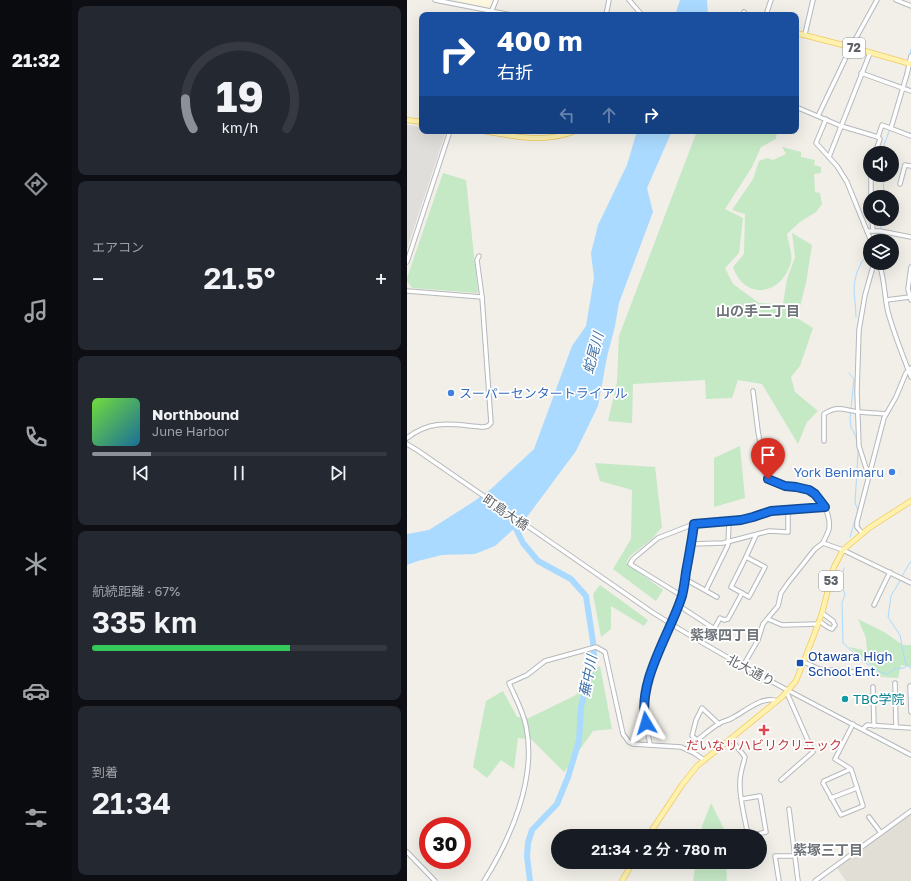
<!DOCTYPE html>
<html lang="ja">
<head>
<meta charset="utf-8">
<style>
  :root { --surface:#171b24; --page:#242831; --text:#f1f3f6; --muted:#9ea1a6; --line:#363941; --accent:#8c9099 }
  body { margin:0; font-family:"Golos Text","Noto Sans JP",sans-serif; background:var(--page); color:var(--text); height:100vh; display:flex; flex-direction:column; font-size:15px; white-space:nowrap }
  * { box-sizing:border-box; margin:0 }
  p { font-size:13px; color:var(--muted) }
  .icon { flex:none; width:22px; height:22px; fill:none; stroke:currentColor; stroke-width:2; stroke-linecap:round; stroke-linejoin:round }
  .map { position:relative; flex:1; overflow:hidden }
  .sheet { display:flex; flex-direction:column; gap:6px; padding:6px; background:#0d0f14; width:335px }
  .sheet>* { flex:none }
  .hud { position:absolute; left:12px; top:12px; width:380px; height:122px; border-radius:8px; box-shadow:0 4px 16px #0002; background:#1a4fa0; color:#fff; overflow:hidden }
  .fabs { position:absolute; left:456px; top:146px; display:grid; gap:8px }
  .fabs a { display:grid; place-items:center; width:36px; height:36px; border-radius:50%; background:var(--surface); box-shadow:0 4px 16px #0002; font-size:20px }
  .speed { position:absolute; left:12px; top:817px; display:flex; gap:8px; font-size:20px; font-weight:700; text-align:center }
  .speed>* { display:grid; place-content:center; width:52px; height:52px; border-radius:50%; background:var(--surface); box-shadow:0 4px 16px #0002; line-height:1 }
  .speed .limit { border:6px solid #d22; background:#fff; color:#111 }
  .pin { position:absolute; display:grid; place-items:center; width:34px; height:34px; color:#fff; margin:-41px -17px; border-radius:50% 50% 50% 0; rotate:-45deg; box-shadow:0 0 4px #0007 }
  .pin .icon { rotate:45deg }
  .me { position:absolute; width:44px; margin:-22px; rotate:353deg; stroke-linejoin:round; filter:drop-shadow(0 0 3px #0008) }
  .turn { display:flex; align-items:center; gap:14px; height:84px; padding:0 12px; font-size:18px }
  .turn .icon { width:52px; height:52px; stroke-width:2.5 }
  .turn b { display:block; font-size:28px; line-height:34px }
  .lanes { display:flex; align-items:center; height:38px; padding:0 12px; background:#0003; justify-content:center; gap:20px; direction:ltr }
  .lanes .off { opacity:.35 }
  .big { font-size:30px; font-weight:600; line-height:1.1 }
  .sheet .tile { flex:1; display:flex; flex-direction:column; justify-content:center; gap:6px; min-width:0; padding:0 14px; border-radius:8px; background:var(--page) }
  .sheet .dial { align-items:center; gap:0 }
  .dial svg { height:104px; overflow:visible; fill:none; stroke:var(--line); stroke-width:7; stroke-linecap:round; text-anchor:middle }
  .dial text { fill:var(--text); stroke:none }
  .song { display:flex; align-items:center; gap:12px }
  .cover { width:48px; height:48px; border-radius:6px; background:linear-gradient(135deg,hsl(100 70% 55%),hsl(200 70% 35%)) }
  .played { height:4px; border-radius:2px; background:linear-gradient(90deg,var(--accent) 20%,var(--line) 20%) }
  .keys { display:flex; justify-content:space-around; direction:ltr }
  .heat { display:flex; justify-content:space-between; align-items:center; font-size:22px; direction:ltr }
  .charge { height:6px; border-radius:3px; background:linear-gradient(90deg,#34c759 67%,var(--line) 0) }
  .trip { position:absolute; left:144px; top:829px; width:216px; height:40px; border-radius:20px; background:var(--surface); box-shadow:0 4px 16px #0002; font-weight:600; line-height:40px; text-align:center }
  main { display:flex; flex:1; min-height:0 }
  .tab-bar { display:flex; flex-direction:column; width:72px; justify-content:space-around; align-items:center; background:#090b0e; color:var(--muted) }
  .tab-bar .icon { width:28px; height:28px }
  .tab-bar .selected { color:var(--accent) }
  .tab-bar b { font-size:18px; color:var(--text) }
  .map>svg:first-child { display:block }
  .commercial { fill:#fef7e0 }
  .industrial { fill:#e0deda }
  .education { fill:#e1ded6 }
  .green { fill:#c5e8c5 }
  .water { fill:#aadaff }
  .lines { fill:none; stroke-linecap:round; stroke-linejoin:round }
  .stream { stroke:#aadaff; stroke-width:1 }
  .river { stroke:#aadaff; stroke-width:6 }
  .minor-casing { stroke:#b5b8bc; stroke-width:5.5 }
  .major-casing { stroke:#f2c960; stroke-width:6 }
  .minor { stroke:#fff; stroke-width:3.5 }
  .major { stroke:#fff2af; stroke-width:4.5 }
  .minor-bridge-casing { stroke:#b5b8bc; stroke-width:5.5; stroke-linecap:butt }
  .minor-bridge { stroke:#fff; stroke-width:3.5 }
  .route-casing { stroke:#114b97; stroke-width:10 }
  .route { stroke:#1a73e8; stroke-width:7 }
  .shop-dot { fill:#3f7fe0; stroke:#fff; stroke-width:1.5 }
  .transit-dot { fill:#1a4fb4; stroke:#fff; stroke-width:1.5 }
  .culture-dot { fill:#0f9aa8; stroke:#fff; stroke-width:1.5 }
  .health-dot { fill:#e0444e; stroke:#fff; stroke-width:1.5 }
  .labels { text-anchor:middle; stroke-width:3.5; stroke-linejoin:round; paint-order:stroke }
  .shield { fill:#fff; stroke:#8f9295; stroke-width:1 }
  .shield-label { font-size:12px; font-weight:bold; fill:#5f6368 }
  .shop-label { font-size:13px; fill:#366cbe; stroke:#fff; text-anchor:start }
  .street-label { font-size:13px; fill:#5f6368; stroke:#fff }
  .transit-label { font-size:13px; fill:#164399; stroke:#fff; text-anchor:start }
  .culture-label { font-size:13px; fill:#0d838f; stroke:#fff; text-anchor:start }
  .health-label { font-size:13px; fill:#be3a42; stroke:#fff }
  .neighbourhood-label { font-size:14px; font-weight:bold; fill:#70757a; stroke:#fff }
  .water-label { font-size:14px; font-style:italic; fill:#4174aa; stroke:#fff }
</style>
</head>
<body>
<main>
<nav class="tab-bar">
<b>21:32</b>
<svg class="icon selected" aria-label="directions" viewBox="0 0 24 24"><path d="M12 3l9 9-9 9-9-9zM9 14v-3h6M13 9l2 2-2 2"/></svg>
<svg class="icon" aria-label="music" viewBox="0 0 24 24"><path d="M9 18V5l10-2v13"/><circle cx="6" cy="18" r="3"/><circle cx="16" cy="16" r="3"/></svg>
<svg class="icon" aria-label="phone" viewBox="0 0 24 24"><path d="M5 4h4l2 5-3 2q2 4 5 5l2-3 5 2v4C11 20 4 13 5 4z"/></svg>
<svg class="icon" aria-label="climate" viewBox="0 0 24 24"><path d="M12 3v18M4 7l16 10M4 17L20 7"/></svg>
<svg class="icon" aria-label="car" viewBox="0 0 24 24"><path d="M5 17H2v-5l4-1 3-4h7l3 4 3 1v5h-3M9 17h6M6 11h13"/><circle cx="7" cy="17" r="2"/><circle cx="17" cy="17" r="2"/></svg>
<svg class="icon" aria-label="filters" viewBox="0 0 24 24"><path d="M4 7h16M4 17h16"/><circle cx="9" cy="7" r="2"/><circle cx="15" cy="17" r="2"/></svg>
</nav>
<section class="sheet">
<div class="tile dial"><svg viewBox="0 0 100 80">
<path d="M14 69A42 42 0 1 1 86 69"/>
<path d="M14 69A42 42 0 0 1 8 46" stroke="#8c9099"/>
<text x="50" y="56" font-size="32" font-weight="700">19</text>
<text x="50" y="72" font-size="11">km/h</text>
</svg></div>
<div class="tile"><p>エアコン</p>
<div class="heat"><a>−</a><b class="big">21.5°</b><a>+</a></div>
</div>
<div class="tile">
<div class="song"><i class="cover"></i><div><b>Northbound</b><p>June Harbor</p></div></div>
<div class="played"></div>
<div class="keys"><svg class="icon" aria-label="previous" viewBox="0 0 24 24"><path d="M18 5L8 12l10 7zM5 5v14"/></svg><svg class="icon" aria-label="pause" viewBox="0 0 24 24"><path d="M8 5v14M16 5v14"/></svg><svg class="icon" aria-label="next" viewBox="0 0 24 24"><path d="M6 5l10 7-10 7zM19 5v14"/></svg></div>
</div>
<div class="tile"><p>航続距離 · 67%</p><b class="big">335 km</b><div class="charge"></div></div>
<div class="tile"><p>到着</p><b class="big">21:34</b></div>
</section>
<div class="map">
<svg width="504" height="881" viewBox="0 0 504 881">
  <rect width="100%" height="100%" fill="#f1efe8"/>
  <!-- commercial -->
  <path class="commercial" d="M 48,0 L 86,0 L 83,8 Z"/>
  <!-- industrial -->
  <path class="industrial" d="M 0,125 L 15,127 L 15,131 L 39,131 L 0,249 Z"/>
  <!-- education -->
  <path class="education" d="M 504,813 L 504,881 L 439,881 L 430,868 Z"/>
  <!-- green -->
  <g class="green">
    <path d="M 290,131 L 370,131 L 369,139 L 354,147 L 345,167 L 318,209 L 336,218 L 332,253 L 318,268 L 326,284 L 352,303 L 376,304 L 380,279 L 388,257 L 385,233 L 405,245 L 399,283 L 390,318 L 406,328 L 393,366 L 384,377 L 388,392 L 411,411 L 400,422 L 391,444 L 355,384 L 331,380 L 325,398 L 299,399 L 298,380 L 226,384 L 225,423 L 201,421 L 210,382 L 212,336 Z"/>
    <path d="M 375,147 L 394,152 L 394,157 L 408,160 L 407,165 L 414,167 L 414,173 L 407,174 L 408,192 L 413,193 L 415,204 L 409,212 L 393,222 L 380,234 C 381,242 386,254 384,262 C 375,295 338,302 326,267 L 337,254 L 338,214 L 325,210 L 346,179 L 352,161 L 360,158 L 366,160 L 379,154 Z"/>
    <path d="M 36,173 L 59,180 L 71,293 L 5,288 L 0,281 L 0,278 Z"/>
    <path d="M 333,446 L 338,498 L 307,507 L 307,458 Z"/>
    <path d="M 188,463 L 248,467 L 255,527 L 245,539 L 223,556 L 219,563 L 256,590 L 249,601 L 206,569 L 224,539 L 225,490 L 193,481 Z"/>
    <path d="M 193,585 L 241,620 L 237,626 L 204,606 L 204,629 L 194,637 L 186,594 Z"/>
    <path d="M 451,619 L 477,632 L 496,645 L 504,645 L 504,667 L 494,665 L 491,678 L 474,677 L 461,662 L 442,647 L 460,651 L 459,638 Z"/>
    <path d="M 193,666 L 205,729 L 186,731 L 157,772 L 125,740 L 111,738 L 107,769 L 94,760 L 80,778 L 66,767 L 79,701 L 96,691 L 110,717 L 122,718 L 169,695 L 186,670 Z"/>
    <path d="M 304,803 L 317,829 L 317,836 L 294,836 L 295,826 Z"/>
    <path d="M 289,862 L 319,862 L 320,881 L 286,881 Z"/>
  </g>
  <!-- water -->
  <g class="water">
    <path d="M 273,0 L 300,0 L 301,15 L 268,15 Z"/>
    <path d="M 230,131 L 265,131 L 240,188 L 246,212 L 212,303 L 208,326 L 200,357 L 191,406 L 169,451 L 120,517 L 88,546 L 68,554 L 35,555 L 11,561 L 0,565 L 0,534 L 22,530 L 66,502 L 84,489 L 127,449 L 165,346 L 179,326 L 187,278 L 184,253 L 191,225 L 220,165 Z"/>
  </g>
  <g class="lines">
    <!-- stream -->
    <g class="stream">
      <path d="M 503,55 L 504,49"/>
      <path d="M 474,153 L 483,129"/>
      <path d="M 476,175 L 477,197"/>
      <path d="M 472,241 L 475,219"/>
      <path d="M 449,317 C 449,307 447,297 447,287 C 448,275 453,260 463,253"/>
      <path d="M 442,373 L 447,379 L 443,418 L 444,427 L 449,437 L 451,453 L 448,503 L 451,510 L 443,537"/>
      <path d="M 437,568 L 434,583 L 438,594 L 435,603 L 436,643 C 449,654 463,670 480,674 L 488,669 L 496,668 L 500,666"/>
      <path d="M 495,576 L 504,561"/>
      <path d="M 494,579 L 484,596 L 481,617 L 493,635 L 498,662 L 504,669"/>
    </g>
    <!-- river -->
    <path class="river" d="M 105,521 L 116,543 L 131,561 L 164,579 L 179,596 L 186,642 L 187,656 L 174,707 L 172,741 L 161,777 L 150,804 L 125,830 L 121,843 L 120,856 L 123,881"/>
    <defs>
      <g id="minor">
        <path d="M 28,0 L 104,15"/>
        <path d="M 222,0 L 235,15"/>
        <path d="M 489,0 L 504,6"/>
        <path d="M 83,15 L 89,0"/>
        <path d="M 199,15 L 202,0"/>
        <path d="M 335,15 L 337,12"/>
        <path d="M 359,15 L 364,0"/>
        <path d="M 398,34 L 406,0"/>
        <path d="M 454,73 L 504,91"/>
        <path d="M 389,107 L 434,126 L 471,137 L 475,125 L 504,136"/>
        <path d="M 411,116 L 444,47 L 470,0"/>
        <path d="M 419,119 L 409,143 L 430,166 L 440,182 L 464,241"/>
        <path d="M 484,128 L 500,74 L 504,56"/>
        <path d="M 468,153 L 473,139 L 471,137"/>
        <path d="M 422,157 L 463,53"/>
        <path d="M 493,184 L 498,165 L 504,166"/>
        <path d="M 464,197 L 464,175"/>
        <path d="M 465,219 L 466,231"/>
        <path d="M 460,231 L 473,231 L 504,237"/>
        <path d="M 0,262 L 43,131"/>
        <path d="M 472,263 C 478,280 477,295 481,312 C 487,334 496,356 504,377"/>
        <path d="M 504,267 L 501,289 L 504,300"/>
        <path d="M 0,291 L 75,297"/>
        <path d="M 479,300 L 503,297"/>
        <path d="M 346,391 L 351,431 L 359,477 L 361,479 C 367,481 373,485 379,486 C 386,488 393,487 400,490 C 414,495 424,514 422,529 C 421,533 418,538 416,543 L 436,550 L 504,583"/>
        <path d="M 0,438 C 26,418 47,425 77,427 L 81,426 L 84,423 L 75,297 L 70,260 L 72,256"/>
        <path d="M 417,441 L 417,414 C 432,404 438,411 453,412 C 462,413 470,413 479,414"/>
        <path d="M 0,444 L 10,450 L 245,612 C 328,665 417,709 504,755"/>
        <path d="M 463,471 L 459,468 L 452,446 L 450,392 L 452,330 L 458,295 L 467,263"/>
        <path d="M 455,533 L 450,527 L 450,522 L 477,418 L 489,397 L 499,373 L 504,368"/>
        <path d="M 284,544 L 316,543 L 362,531 L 381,532 L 381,510"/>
        <path d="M 278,579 L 310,597"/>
        <path d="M 299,590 L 321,545 L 322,522"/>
        <path d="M 335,593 L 324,587 L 339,557"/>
        <path d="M 275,596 L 223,564 L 226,559 L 251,538 L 287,524 L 333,520 L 346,517 L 364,511 L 418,507"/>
        <path d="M 271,605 L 306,628 L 308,627 L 313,618 L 317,620 L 321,619 L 335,593 L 342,597 L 358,567 L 339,557 L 349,535"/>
        <path d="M 467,605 L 483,572"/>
        <path d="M 268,612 L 275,596 L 287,524"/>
        <path d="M 361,619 L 375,625 L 411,624"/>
        <path d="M 412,621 C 417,624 420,628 425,629 L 428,625 L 426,621 L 415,613"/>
        <path d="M 397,662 L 412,669 L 447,672"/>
        <path d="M 336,666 L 351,640 L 356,624 L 371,606 L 374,593 L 381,583 L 408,549 L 416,543"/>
        <path d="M 488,683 L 489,727"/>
        <path d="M 503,686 L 504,712"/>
        <path d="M 466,687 L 467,726"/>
        <path d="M 456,729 L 460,725 L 504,728"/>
        <path d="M 324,739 L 338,757 C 337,762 335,767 334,773 C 330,791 338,817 341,836 L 359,832 L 353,796 L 335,799"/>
        <path d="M 290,740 L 285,736 L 289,720 L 295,708 L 312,724"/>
        <path d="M 243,744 C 241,734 238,724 237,714 C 233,691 251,656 259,634"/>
        <path d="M 287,753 L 290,740 C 297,735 304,728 313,723 C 317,721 323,720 327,717 C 338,711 357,695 370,701"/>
        <path d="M 444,769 L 417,781 L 416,783 L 434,815 L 456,806 L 444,769 L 428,759 L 446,724"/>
        <path d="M 374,780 L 406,752 L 380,693"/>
        <path d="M 424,798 L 450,788"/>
        <path d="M 382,809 L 391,881"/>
        <path d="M 462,817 L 474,833"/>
        <path d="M 0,852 L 28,881"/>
        <path d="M 77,881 C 104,838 130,778 119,726 C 116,711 108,697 102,683 L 120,675 L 138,661 L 189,647 L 198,652 L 216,734 L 222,742 L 226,744 L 274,747 L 287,753 L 297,760"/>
        <path d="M 372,881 L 368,856 L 388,856"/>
        <path d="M 408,881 L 504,811"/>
      </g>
      <g id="major">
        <path d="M 389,33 L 444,47 L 504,64"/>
        <path d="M 0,120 L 15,122"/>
        <path d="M 76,131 C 107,136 137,144 168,131"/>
        <path d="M 241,836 L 275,785 L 290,766 L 375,697 L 389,681 L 407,635 L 415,613 L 427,567 L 436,550 L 462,528 L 504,501"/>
        <path d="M 215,881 L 226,862"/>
      </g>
    </defs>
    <!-- minor casing -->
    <use href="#minor" class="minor-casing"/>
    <!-- major casing -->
    <use href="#major" class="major-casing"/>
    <!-- minor -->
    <use href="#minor" class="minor"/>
    <!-- major -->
    <use href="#major" class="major"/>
    <defs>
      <path id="minor-bridge" d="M 259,634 L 268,612"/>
    </defs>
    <!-- minor-bridge casing -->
    <use href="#minor-bridge" class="minor-bridge-casing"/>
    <!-- minor-bridge -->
    <use href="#minor-bridge" class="minor-bridge"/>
  </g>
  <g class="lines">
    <defs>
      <path id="route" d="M 239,723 C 229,683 263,634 275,596 C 277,588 278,580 279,572 C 282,556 285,540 287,524 L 334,520 L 346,517 L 364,511 L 418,507 L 408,494 L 402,490 L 389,487 L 378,486 L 361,479"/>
    </defs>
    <!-- route casing -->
    <use href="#route" class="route-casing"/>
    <!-- route -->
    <use href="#route" class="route"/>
  </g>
  <!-- markers -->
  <g class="shop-dot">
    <circle cx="44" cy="393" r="4"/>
    <circle cx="485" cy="472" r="4"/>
  </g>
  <rect class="transit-dot" x="389" y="659" width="8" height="8" rx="2"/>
  <circle class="culture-dot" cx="438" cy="699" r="4"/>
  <path class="health-dot" d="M355 724h4v4h4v4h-4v4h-4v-4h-4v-4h4z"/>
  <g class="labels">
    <!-- shield labels -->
    <g class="shield">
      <rect x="436" y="38" width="22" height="20" rx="3"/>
      <rect x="412" y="571" width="24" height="20" rx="3"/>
    </g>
    <g class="shield-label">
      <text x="447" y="52">72</text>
      <text x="424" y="585">53</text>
    </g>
    <!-- shop labels -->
    <g class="shop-label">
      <text x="52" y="398">スーパーセンタートライアル</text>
      <text x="477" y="477" text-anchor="end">York Benimaru</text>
    </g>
    <!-- street labels -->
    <g class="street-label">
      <text transform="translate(99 512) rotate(34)" y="5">町島大橋</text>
      <text transform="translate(344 670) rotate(28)" y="5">北大通り</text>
    </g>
    <!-- transit labels -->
    <g class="transit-label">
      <text x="401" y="661">Otawara High<tspan x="401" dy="15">School Ent.</tspan></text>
    </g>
    <!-- culture labels -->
    <g class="culture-label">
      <text x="446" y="704">TBC学院</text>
    </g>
    <!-- health labels -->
    <g class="health-label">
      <text x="357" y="750">だいなリハビリクリニック</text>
    </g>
    <!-- neighbourhood labels -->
    <g class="neighbourhood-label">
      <text x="351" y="316">山の手二丁目</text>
      <text x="318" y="640">紫塚四丁目</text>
      <text x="421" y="855">紫塚三丁目</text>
    </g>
    <!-- water labels -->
    <g class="water-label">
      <text transform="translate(186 353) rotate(-75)" y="5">蛇尾川</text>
      <text transform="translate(181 676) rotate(-79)" y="5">蕪中川</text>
    </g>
  </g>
</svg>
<div class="fabs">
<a><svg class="icon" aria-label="sound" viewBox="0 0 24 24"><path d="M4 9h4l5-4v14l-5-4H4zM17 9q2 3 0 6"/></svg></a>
<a><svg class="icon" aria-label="search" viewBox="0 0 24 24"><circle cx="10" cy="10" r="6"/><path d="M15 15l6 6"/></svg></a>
<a><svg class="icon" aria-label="layers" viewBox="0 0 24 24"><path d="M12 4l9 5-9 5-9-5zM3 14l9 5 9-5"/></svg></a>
</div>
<div class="speed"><div class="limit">30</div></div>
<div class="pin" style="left:361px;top:479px;background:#d93025"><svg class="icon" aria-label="arrive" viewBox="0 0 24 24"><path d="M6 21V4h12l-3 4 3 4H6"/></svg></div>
<svg class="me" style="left:239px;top:723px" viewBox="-20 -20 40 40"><path d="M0-17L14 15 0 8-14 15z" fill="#1a73e8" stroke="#fff" stroke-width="4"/></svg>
<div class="trip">21:34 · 2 分 · 780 m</div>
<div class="hud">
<div class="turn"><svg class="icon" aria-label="right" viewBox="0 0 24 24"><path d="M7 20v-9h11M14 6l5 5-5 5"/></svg><div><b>400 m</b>右折</div></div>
<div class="lanes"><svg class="icon off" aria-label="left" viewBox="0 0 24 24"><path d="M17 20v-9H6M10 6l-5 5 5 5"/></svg><svg class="icon off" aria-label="ahead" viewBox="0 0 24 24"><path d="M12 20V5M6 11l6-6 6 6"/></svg><svg class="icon" aria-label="right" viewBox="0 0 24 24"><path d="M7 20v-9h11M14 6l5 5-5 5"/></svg></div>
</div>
</div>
</main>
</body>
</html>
